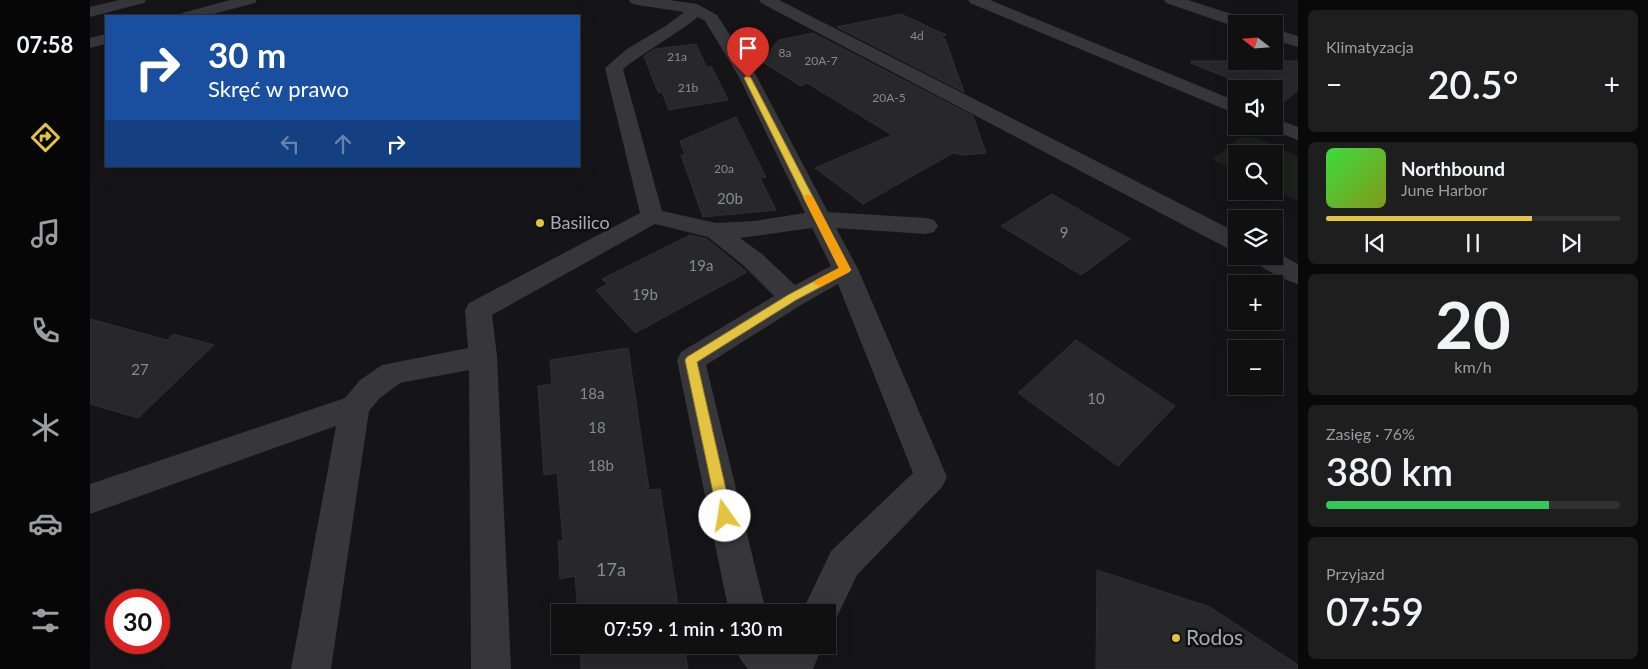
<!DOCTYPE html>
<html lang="pl">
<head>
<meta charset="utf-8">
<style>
  :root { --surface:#101011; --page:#1e1e1f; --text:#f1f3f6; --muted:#9c9d9f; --line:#303031; --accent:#e4c340 }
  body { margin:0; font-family:Lato,sans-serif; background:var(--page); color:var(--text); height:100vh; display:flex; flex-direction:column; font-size:19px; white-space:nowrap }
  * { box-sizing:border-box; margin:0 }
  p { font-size:16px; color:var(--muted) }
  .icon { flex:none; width:28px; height:28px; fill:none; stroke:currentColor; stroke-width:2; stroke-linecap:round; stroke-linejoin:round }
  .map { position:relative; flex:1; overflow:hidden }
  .sheet { display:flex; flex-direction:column; gap:10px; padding:10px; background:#090909; width:350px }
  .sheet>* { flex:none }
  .hud { position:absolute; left:15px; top:15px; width:475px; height:152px; border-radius:0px; box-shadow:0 5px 20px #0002,0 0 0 1px var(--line); background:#1a4fa0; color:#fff; overflow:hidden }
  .needle { width:32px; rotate:287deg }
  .fabs { position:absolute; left:1138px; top:15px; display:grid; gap:10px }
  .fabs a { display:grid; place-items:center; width:55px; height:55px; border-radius:0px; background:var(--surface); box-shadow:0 5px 20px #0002,0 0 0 1px var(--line); font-size:25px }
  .speed { position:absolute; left:15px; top:589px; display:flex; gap:10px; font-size:25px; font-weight:700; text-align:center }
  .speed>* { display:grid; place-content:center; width:65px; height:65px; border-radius:50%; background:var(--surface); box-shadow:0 5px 20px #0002,0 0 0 1px var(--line); line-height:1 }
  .speed .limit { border:8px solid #d22; background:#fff; color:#111 }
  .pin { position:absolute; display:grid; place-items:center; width:42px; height:42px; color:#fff; margin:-51px -21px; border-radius:50% 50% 50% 0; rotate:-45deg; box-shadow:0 0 5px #0007 }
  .pin .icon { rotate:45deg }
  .me { position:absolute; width:55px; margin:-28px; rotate:347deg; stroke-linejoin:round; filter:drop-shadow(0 0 4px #0008) }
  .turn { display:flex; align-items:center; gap:18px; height:105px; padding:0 20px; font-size:22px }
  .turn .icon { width:65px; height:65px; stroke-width:2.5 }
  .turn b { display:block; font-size:35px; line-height:42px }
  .lanes { display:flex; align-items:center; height:48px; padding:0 20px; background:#0003; justify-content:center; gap:25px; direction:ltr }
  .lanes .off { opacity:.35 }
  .big { font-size:38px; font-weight:600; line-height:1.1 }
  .sheet .card { flex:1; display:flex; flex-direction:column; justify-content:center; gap:8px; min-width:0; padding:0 18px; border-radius:8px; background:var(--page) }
  .sheet .dial { align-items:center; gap:0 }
  .dial b { font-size:65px; line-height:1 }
  .song { display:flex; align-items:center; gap:15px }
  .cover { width:60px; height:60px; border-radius:8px; background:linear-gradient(135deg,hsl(120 70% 55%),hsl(70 70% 35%)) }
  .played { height:5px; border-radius:2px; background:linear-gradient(90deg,var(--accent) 70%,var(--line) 70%) }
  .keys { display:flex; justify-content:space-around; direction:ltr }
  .heat { display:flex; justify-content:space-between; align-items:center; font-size:28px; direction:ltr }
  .charge { height:8px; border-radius:4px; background:linear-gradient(90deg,#34c759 76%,var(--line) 0) }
  .trip { position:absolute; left:461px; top:604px; width:285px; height:50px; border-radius:0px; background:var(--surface); box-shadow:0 5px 20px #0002,0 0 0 1px var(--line); font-weight:600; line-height:50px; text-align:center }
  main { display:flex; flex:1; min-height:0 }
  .tabs { display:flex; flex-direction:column; width:90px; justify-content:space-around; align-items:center; background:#060607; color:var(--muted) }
  .tabs .icon { width:35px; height:35px }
  .tabs .selected { color:var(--accent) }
  .tabs b { font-size:22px; color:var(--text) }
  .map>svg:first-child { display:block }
  .green { fill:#1b211d }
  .building { fill:#28282a; stroke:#302f32 }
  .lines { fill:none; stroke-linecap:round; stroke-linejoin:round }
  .minor { fill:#36363b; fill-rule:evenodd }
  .route { fill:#e4c340; stroke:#947f2a }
  .slow { fill:#f59e0b }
  .poi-dot { fill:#e4c340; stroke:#101012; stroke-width:2 }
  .labels { text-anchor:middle; stroke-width:5; stroke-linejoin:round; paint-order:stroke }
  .far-number-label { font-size:12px; fill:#878992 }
  .number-label { font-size:15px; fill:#878992 }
  .poi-label { font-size:18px; fill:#a8aab6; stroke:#101012; text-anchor:start }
  .near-number-label { font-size:18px; fill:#878992 }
  .near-poi-label { font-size:21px; fill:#a8aab6; stroke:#101012; text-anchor:start }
</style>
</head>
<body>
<main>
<nav class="tabs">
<b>07:58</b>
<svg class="icon selected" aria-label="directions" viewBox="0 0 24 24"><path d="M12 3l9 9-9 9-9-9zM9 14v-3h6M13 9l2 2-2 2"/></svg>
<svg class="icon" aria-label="music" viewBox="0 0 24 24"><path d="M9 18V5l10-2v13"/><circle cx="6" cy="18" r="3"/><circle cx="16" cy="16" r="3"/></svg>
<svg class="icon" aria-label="phone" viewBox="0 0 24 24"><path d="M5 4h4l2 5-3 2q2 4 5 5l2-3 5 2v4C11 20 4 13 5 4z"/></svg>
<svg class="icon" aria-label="climate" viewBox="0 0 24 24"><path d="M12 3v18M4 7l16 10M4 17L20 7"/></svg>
<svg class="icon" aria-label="car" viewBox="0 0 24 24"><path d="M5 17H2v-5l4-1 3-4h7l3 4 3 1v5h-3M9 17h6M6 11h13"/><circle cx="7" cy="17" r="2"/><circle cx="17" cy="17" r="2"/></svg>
<svg class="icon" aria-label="filters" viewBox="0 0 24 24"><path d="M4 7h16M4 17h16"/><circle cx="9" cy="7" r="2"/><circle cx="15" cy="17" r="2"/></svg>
</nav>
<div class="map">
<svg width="1208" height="669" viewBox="0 0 1208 669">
  <rect width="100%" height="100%" fill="#151517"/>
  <!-- green -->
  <path class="green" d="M 1151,137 L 1168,138 L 1208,157 L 1208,201 L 1184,189 L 1184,154 L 1146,154 L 1146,171 L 1122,159 Z"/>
  <!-- building -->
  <g class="building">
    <path d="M 811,14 L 856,35 L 851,37 L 855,39 L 874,92 L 747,27 Z"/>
    <path d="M 723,33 L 883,116 L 896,153 L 874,155 L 863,153 L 773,204 L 725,168 L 802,135 L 717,83 L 711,86 L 671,61 L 689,40 Z"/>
    <path d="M 606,44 L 617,68 L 621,66 L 638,100 L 579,110 L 572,92 L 568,92 L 554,56 L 565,49 Z"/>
    <path d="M 1101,61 L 1208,61 L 1208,90 L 1195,101 L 1184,96 L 1184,89 L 1165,89 L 1101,63 Z"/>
    <path d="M 646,117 L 676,177 L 670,178 L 686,210 L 613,217 L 591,155 L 595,155 L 590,141 Z"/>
    <path d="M 962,194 L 1040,239 L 991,275 L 911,226 Z"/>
    <path d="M 600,235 L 617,239 L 657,272 L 545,333 L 506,290 L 518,284 L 512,279 Z"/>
    <path d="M 0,319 L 77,340 L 83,334 L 124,345 L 48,418 L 0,404 Z"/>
    <path d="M 986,340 L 1085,406 L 1028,466 L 928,393 Z"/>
    <path d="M 538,348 L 559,490 L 570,489 L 589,612 L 488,612 L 485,576 L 470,579 L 468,541 L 473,541 L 467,473 L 454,475 L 448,386 L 462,384 L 460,360 Z"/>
    <path d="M 1007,570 L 1120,607 L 1208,665 L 1208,669 L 1006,669 Z"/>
    <path d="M 490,645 L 594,645 L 598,669 L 491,669 Z"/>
  </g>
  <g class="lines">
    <!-- minor -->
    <g class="minor">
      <path d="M 29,0 L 56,0 L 54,3 L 0,17 L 0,7 Z"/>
      <path d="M 140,0 L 167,0 L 165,3 L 116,16 L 90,16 L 92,13 Z"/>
      <path d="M 539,0 L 579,0 L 607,4 L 627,15 L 667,77 L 738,212 L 836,218 L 844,220 L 848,226 L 844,232 L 836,234 L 746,228 L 768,269 L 857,477 L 852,487 L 767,575 L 743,625 L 738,627 L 738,612 L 712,612 L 741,551 L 823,473 L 748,284 L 711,305 L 616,365 L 676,612 L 639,612 L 587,360 L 591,352 L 684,296 L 654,266 L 618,237 L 565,224 L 402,315 L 407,356 L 421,669 L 381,669 L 379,370 L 310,383 L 290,398 L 279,411 L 241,669 L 201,669 L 246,426 L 0,514 L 0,484 L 255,398 L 270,380 L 292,365 L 378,348 L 375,310 L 379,303 L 550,213 L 515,68 L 537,49 L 577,25 L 594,12 L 547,5 L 541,3 ZM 608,17 L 615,21 L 649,77 L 715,213 L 664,221 L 626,223 L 572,211 L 533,69 C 557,50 584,36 608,17 ZM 722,228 L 741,266 L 705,285 L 672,254 L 650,238 Z"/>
      <path d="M 669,0 L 689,0 L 1146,232 L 1146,250 L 1137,248 L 671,3 Z"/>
      <path d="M 878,0 L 900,0 L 1146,101 L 1146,114 L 880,3 Z"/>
      <path d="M 1074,0 L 1098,0 L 1160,20 L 1162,24 L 1146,24 L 1146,27 L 1076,3 Z"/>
      <path d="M 1184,29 L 1208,36 L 1208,47 L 1184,40 Z"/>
      <path d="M 16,34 L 16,44 L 0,48 L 0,38 Z"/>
      <path d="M 1184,118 L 1208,127 L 1208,140 L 1177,128 L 1175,126 L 1184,126 Z"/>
      <path d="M 1184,251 L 1208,264 L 1208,284 C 1195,280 1168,268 1161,256 L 1184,256 Z"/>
      <path d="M 645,645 L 689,645 L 692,649 L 693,645 L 733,645 L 723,669 L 658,669 L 650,659 Z"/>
    </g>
  </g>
  <!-- route -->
  <path class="route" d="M 658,75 L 661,78 L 761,270 L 759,272 L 706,300 L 607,362 L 642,516 L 640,520 L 635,522 L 630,520 L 628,516 L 595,360 L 597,357 L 698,295 L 749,268 L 654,78 Z"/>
  <!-- slow -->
  <path class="slow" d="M 718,194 L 723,197 L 761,270 L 759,272 L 730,287 L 724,283 L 726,280 L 749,268 L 713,197 Z"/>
  <!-- markers -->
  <g class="poi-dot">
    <circle cx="450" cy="223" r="5"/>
    <circle cx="1086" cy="638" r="5"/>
  </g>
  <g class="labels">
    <!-- far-number labels -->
    <g class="far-number-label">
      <text x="827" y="40">4d</text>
      <text x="695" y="57">8a</text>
      <text x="587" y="61">21a</text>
      <text x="731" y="65">20A-7</text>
      <text x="598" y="92">21b</text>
      <text x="799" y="102">20A-5</text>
      <text x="634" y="173">20a</text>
    </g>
    <!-- number labels -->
    <g class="number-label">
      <text x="640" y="204">20b</text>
      <text x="974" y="238">9</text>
      <text x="611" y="271">19a</text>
      <text x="555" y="300">19b</text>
      <text x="50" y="375">27</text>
      <text x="502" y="399">18a</text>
      <text x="1006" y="404">10</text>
      <text x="507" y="433">18</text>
      <text x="511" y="471">18b</text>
    </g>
    <!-- poi labels -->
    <g class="poi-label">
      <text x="460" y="229">Basilico</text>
    </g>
    <!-- near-number labels -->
    <g class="near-number-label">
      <text x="521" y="576">17a</text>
    </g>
    <!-- near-poi labels -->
    <g class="near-poi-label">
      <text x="1096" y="645">Rodos</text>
    </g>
  </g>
</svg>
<div class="fabs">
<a><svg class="needle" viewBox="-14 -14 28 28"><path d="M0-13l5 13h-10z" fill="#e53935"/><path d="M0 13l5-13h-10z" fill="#9c9d9f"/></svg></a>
<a><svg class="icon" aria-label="sound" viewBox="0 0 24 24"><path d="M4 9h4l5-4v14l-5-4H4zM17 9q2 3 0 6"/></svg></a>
<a><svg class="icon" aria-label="search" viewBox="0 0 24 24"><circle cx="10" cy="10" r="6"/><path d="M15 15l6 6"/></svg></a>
<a><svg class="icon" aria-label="layers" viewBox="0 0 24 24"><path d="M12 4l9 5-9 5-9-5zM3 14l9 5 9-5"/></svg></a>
<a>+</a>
<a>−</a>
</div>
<div class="speed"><div class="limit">30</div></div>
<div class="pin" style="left:658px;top:78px;background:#d93025"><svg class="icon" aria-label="arrive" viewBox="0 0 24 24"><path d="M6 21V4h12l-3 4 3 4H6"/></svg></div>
<svg class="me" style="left:635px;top:516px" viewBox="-20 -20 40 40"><circle r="19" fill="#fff"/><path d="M0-13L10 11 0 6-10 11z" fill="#e4c340"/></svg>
<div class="trip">07:59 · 1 min · 130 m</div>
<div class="hud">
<div class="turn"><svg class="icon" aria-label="right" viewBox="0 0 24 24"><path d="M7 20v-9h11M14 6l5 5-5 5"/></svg><div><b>30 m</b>Skręć w prawo</div></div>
<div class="lanes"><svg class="icon off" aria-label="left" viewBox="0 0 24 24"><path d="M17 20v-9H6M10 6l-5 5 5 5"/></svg><svg class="icon off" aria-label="ahead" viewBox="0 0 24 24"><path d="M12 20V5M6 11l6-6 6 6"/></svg><svg class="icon" aria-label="right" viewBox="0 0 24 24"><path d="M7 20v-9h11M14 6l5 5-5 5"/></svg></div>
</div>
</div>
<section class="sheet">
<div class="card"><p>Klimatyzacja</p>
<div class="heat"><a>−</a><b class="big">20.5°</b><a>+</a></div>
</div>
<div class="card">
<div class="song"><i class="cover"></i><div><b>Northbound</b><p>June Harbor</p></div></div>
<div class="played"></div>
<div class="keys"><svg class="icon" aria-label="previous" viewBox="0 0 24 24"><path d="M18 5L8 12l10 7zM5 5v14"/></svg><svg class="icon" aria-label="pause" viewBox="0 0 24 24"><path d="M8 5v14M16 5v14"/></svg><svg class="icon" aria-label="next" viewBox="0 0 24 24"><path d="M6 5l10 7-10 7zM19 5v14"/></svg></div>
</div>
<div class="card dial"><b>20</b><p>km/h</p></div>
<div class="card"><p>Zasięg · 76%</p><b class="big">380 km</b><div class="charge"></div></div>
<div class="card"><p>Przyjazd</p><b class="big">07:59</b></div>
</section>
</main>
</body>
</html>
